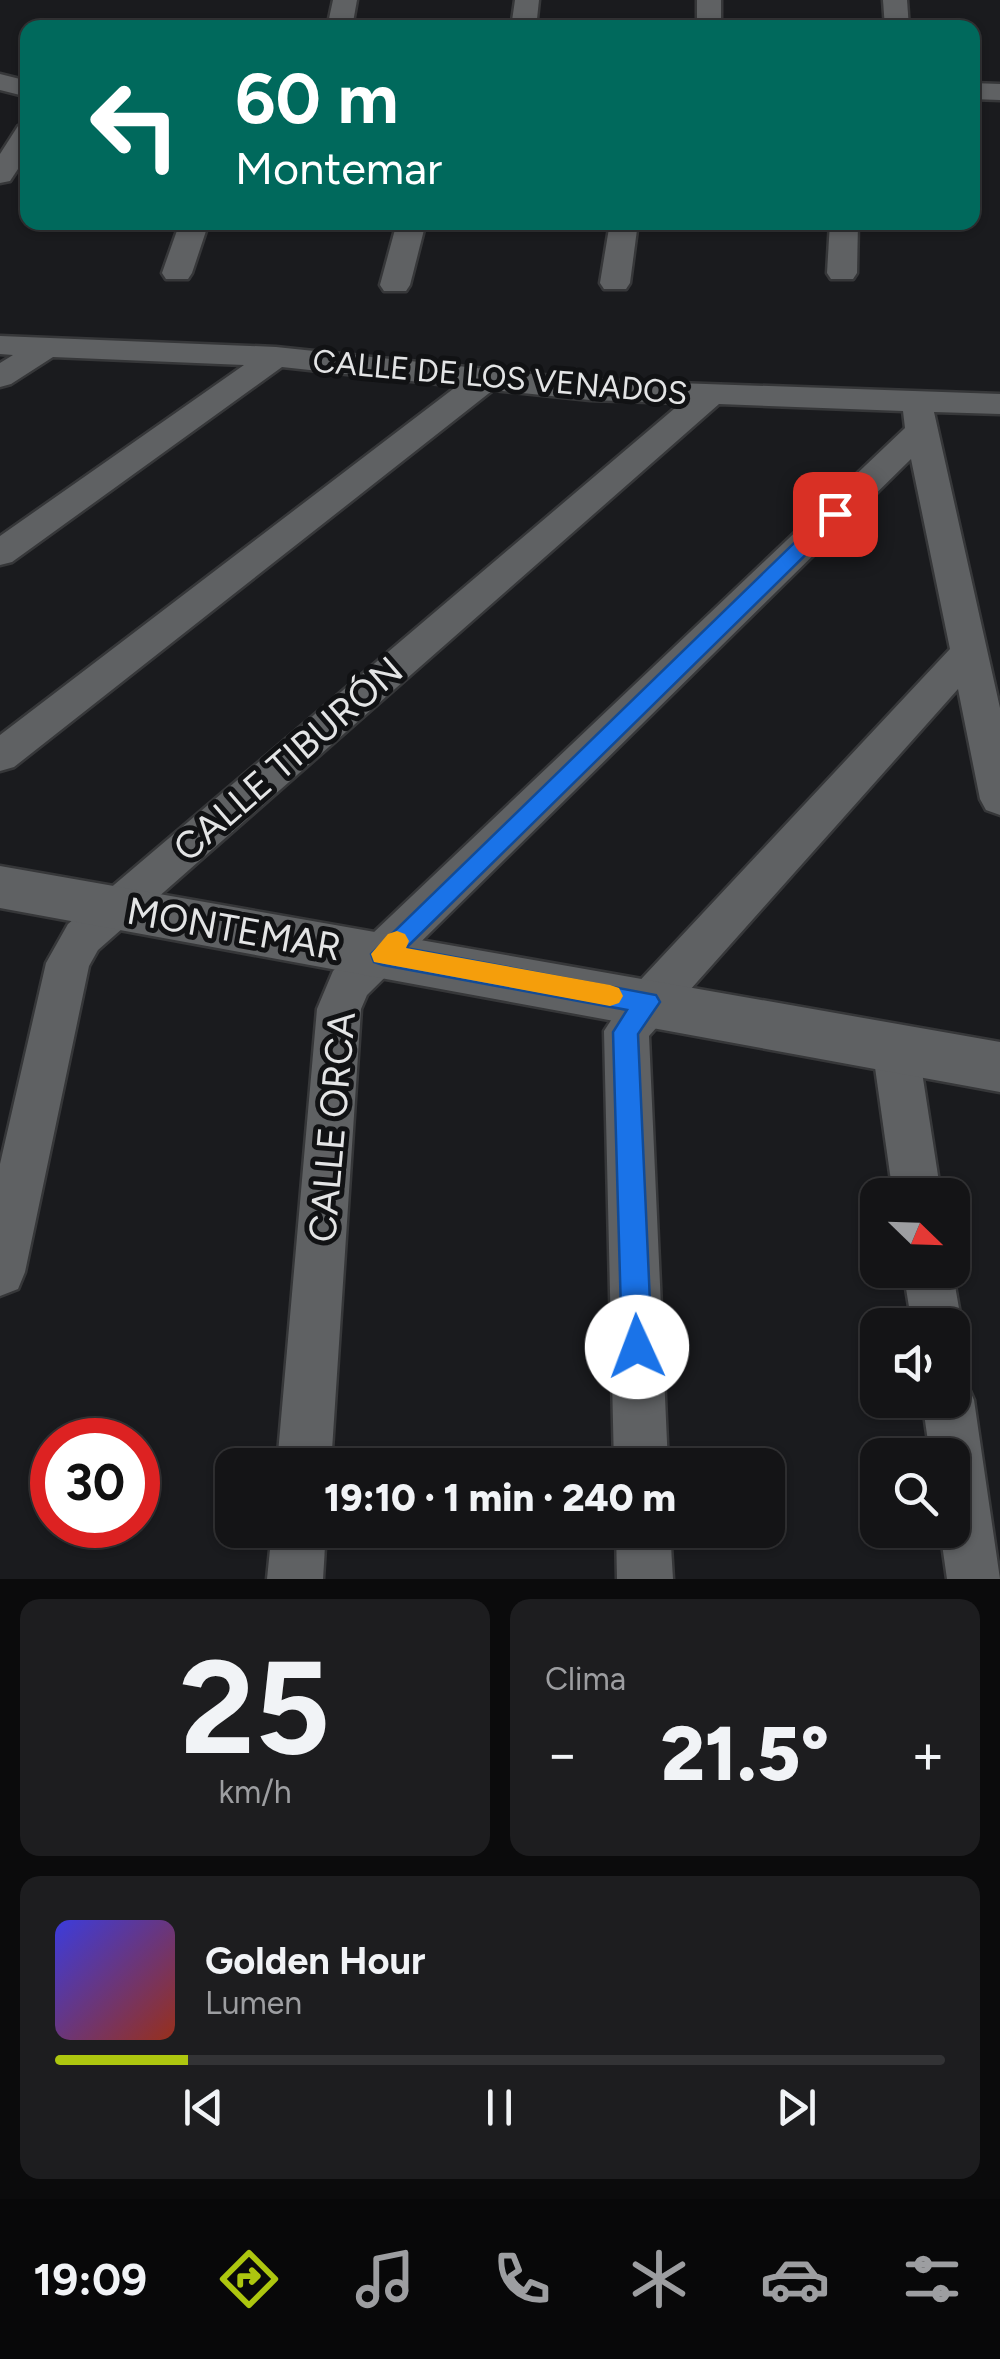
<!DOCTYPE html>
<html lang="es">
<head>
<meta charset="utf-8">
<style>
  :root { --surface:#141416; --page:#1d1d1f; --text:#f1f3f6; --muted:#9d9ea1; --line:#333335; --accent:#adc60f }
  body { margin:0; font-family:Figtree,sans-serif; background:var(--page); color:var(--text); height:100vh; display:flex; flex-direction:column; font-size:38px; white-space:nowrap }
  * { box-sizing:border-box; margin:0 }
  p { font-size:32px; color:var(--muted) }
  .icon { flex:none; width:55px; height:55px; fill:none; stroke:currentColor; stroke-width:2; stroke-linecap:round; stroke-linejoin:round }
  .map { position:relative; height:1579px; overflow:hidden }
  .details { display:flex; flex-direction:column; gap:20px; padding:20px; background:#0b0b0c; flex:1 }
  .details>* { flex:none }
  .top-card { position:absolute; left:20px; top:20px; width:960px; height:210px; border-radius:20px; box-shadow:0 2px 8px #0004,0 0 0 2px var(--line); background:#00695c; color:#fff; overflow:hidden }
  .needle { width:65px; rotate:113deg }
  .fabs { position:absolute; left:860px; top:1178px; display:grid; gap:20px }
  .fabs a { display:grid; place-items:center; width:110px; height:110px; border-radius:20px; background:var(--surface); box-shadow:0 2px 8px #0004,0 0 0 2px var(--line); font-size:50px }
  .speed { position:absolute; left:30px; top:1418px; display:flex; gap:20px; font-size:50px; font-weight:700; text-align:center }
  .speed>* { display:grid; place-content:center; width:130px; height:130px; border-radius:50%; background:var(--surface); box-shadow:0 2px 8px #0004,0 0 0 2px var(--line); line-height:1 }
  .speed .limit { border:15px solid #d22; background:#fff; color:#111 }
  .pin { position:absolute; display:grid; place-items:center; width:85px; height:85px; color:#fff; margin:-42px; border-radius:20px; box-shadow:0 5px 15px #0006 }
  .me { position:absolute; width:110px; margin:-55px; rotate:358deg; stroke-linejoin:round; filter:drop-shadow(0 0 8px #0008) }
  .turn { display:flex; align-items:center; gap:35px; height:210px; padding:0 50px; font-size:45px }
  .turn .icon { width:130px; height:130px; stroke-width:2.5 }
  .turn b { display:block; font-size:70px; line-height:85px }
  .big { font-size:75px; font-weight:800; line-height:1.1 }
  .details .widget { flex:1; display:flex; flex-direction:column; justify-content:center; gap:15px; min-width:0; padding:0 35px; border-radius:20px; background:var(--page) }
  .details .dial { align-items:center; gap:0 }
  .dial b { font-size:130px; line-height:1 }
  .song { display:flex; align-items:center; gap:30px }
  .cover { width:120px; height:120px; border-radius:15px; background:linear-gradient(135deg,hsl(240 70% 55%),hsl(10 70% 35%)) }
  .played { height:10px; border-radius:5px; background:linear-gradient(90deg,var(--accent) 15%,var(--line) 15%) }
  .keys { display:flex; justify-content:space-around; direction:ltr }
  .heat { display:flex; justify-content:space-between; align-items:center; font-size:55px; direction:ltr }
  .details .tiles { flex:1; display:grid; gap:20px; grid-template-columns:1fr 1fr }
  .widget:last-child { grid-column:span 2 }
  .trip { position:absolute; left:215px; top:1448px; width:570px; height:100px; border-radius:20px; background:var(--surface); box-shadow:0 2px 8px #0004,0 0 0 2px var(--line); font-weight:800; line-height:100px; text-align:center }
  .tabs { display:flex; height:160px; justify-content:space-around; align-items:center; background:#080809; color:var(--muted) }
  .tabs .icon { width:70px; height:70px }
  .tabs .current { color:var(--accent) }
  .tabs b { font-size:45px; color:var(--text) }
  .map>svg:first-child { display:block }
  .lines { fill:none; stroke-linecap:round; stroke-linejoin:round }
  .minor-casing { stroke:#363739; stroke-width:5 }
  .tertiary-casing { stroke:#363739; stroke-width:5 }
  .minor { fill:#5f6163; fill-rule:evenodd }
  .tertiary { fill:#5f6163; fill-rule:evenodd }
  .route { fill:#1a73e8; stroke:#114b97; stroke-width:2.5 }
  .slow { fill:#f59e0b }
  .labels { text-anchor:middle; stroke-width:10; stroke-linejoin:round; paint-order:stroke }
  .far-street-label { font-size:32px; fill:#e3e4e5; stroke:#111214 }
  .street-label { font-size:38px; fill:#e3e4e5; stroke:#111214 }
</style>
</head>
<body>
<div class="map">
<svg width="1000" height="1579" viewBox="0 0 1000 1579">
  <rect width="100%" height="100%" fill="#1a1b1e"/>
  <g class="lines">
    <defs>
      <g id="minor">
        <path d="M 333,0 L 357,0 L 352,28 L 327,28 Z"/>
        <path d="M 515,0 L 539,0 L 536,28 L 511,28 Z"/>
        <rect x="697" y="0" width="24" height="28"/>
        <path d="M 883,0 L 907,0 L 909,28 L 885,28 Z"/>
        <path d="M 0,74 L 28,81 L 28,97 L 0,90 Z"/>
        <path d="M 972,83 L 1000,84 L 1000,100 L 972,99 Z"/>
        <path d="M 28,124 L 28,154 L 10,181 L 0,183 L 0,154 L 18,126 Z"/>
        <path d="M 180,222 L 209,222 L 192,273 L 188,279 L 166,279 L 162,273 Z"/>
        <path d="M 397,222 L 426,222 L 410,285 L 406,291 L 384,291 L 380,285 Z"/>
        <path d="M 610,222 L 638,222 L 630,283 L 626,289 L 604,289 L 600,283 Z"/>
        <path d="M 830,222 L 858,222 L 857,273 L 853,279 L 831,279 L 827,273 Z"/>
        <path d="M 0,336 L 276,347 L 590,380 L 1000,394 L 1000,414 L 934,412 L 1000,708 L 1000,815 L 986,810 L 980,799 L 958,689 L 649,1036 L 668,1465 L 614,1465 L 604,1031 L 631,990 L 950,649 L 911,459 L 367,995 L 361,1009 L 331,1465 L 277,1465 L 317,1009 L 333,971 L 905,428 L 903,411 L 719,404 L 98,950 L 89,966 L 25,1272 L 18,1289 L 0,1296 L 0,1164 L 46,963 L 68,924 L 681,403 L 590,400 L 493,390 L 14,767 L 0,771 L 0,735 L 457,386 L 282,367 L 12,562 L 0,565 L 0,536 L 244,365 L 53,357 L 11,384 L 0,387 L 0,363 L 13,355 L 0,354 Z"/>
        <path d="M 895,1026 L 911,1032 L 918,1046 L 941,1195 L 893,1195 L 872,1046 L 879,1032 Z"/>
        <path d="M 952,1269 L 962,1325 L 952,1344 L 952,1325 L 912,1325 L 903,1270 Z"/>
        <path d="M 952,1376 L 966,1382 L 974,1400 L 1000,1579 L 947,1579 L 940,1530 L 952,1530 L 952,1455 L 930,1455 L 922,1400 L 952,1400 Z"/>
        <path d="M 272,1530 L 326,1530 L 323,1579 L 267,1579 Z"/>
        <path d="M 616,1530 L 670,1530 L 673,1579 L 617,1579 Z"/>
      </g>
      <path id="tertiary" d="M 0,866 L 1000,1042 L 1000,1092 L 0,908 Z"/>
    </defs>
    <!-- minor casing -->
    <use href="#minor" class="minor-casing"/>
    <!-- tertiary casing -->
    <use href="#tertiary" class="tertiary-casing"/>
    <!-- minor -->
    <use href="#minor" class="minor"/>
    <!-- tertiary -->
    <use href="#tertiary" class="tertiary"/>
  </g>
  <!-- route -->
  <path class="route" d="M 835,508 L 845,514 L 842,519 L 406,948 L 656,995 L 660,1002 L 638,1034 L 652,1347 L 647,1357 L 637,1361 L 627,1357 L 622,1347 L 613,1032 L 627,1010 L 383,965 L 374,962 L 371,954 L 828,510 Z"/>
  <!-- slow -->
  <path class="slow" d="M 397,931 L 405,934 L 409,941 L 406,948 L 610,985 L 619,988 L 623,996 L 619,1003 L 610,1006 L 374,962 L 371,954 L 388,934 Z"/>
  <g class="labels">
    <!-- far-street labels -->
    <g class="far-street-label">
      <text transform="translate(500 377) rotate(5)" y="11">CALLE DE LOS VENADOS</text>
    </g>
    <!-- street labels -->
    <g class="street-label">
      <text transform="translate(288 759) rotate(-41)" y="13">CALLE TIBURÓN</text>
      <text transform="translate(234 929) rotate(10)" y="13">MONTEMAR</text>
      <text transform="translate(332 1127) rotate(-85)" y="13">CALLE ORCA</text>
    </g>
  </g>
</svg>
<div class="fabs">
<a><svg class="needle" viewBox="-14 -14 28 28"><path d="M0-13l5 13h-10z" fill="#e53935"/><path d="M0 13l5-13h-10z" fill="#9d9ea1"/></svg></a>
<a><svg class="icon" aria-label="sound" viewBox="0 0 24 24"><path d="M4 9h4l5-4v14l-5-4H4zM17 9q2 3 0 6"/></svg></a>
<a><svg class="icon" aria-label="search" viewBox="0 0 24 24"><circle cx="10" cy="10" r="6"/><path d="M15 15l6 6"/></svg></a>
</div>
<div class="speed"><div class="limit">30</div></div>
<div class="pin" style="left:835px;top:514px;background:#d93025"><svg class="icon" aria-label="arrive" viewBox="0 0 24 24"><path d="M6 21V4h12l-3 4 3 4H6"/></svg></div>
<svg class="me" style="left:637px;top:1347px" viewBox="-20 -20 40 40"><circle r="19" fill="#fff"/><path d="M0-13L10 11 0 6-10 11z" fill="#1a73e8"/></svg>
<div class="trip">19:10 · 1 min · 240 m</div>
<div class="top-card">
<div class="turn"><svg class="icon" aria-label="left" viewBox="0 0 24 24"><path d="M17 20v-9H6M10 6l-5 5 5 5"/></svg><div><b>60 m</b>Montemar</div></div>
</div>
</div>
<section class="details">
<div class="tiles">
<div class="widget dial"><b>25</b><p>km/h</p></div>
<div class="widget"><p>Clima</p>
<div class="heat"><a>−</a><b class="big">21.5°</b><a>+</a></div>
</div>
<div class="widget">
<div class="song"><i class="cover"></i><div><b>Golden Hour</b><p>Lumen</p></div></div>
<div class="played"></div>
<div class="keys"><svg class="icon" aria-label="previous" viewBox="0 0 24 24"><path d="M18 5L8 12l10 7zM5 5v14"/></svg><svg class="icon" aria-label="pause" viewBox="0 0 24 24"><path d="M8 5v14M16 5v14"/></svg><svg class="icon" aria-label="next" viewBox="0 0 24 24"><path d="M6 5l10 7-10 7zM19 5v14"/></svg></div>
</div>
</div>
</section>
<nav class="tabs">
<b>19:09</b>
<svg class="icon current" aria-label="directions" viewBox="0 0 24 24"><path d="M12 3l9 9-9 9-9-9zM9 14v-3h6M13 9l2 2-2 2"/></svg>
<svg class="icon" aria-label="music" viewBox="0 0 24 24"><path d="M9 18V5l10-2v13"/><circle cx="6" cy="18" r="3"/><circle cx="16" cy="16" r="3"/></svg>
<svg class="icon" aria-label="phone" viewBox="0 0 24 24"><path d="M5 4h4l2 5-3 2q2 4 5 5l2-3 5 2v4C11 20 4 13 5 4z"/></svg>
<svg class="icon" aria-label="climate" viewBox="0 0 24 24"><path d="M12 3v18M4 7l16 10M4 17L20 7"/></svg>
<svg class="icon" aria-label="car" viewBox="0 0 24 24"><path d="M5 17H2v-5l4-1 3-4h7l3 4 3 1v5h-3M9 17h6M6 11h13"/><circle cx="7" cy="17" r="2"/><circle cx="17" cy="17" r="2"/></svg>
<svg class="icon" aria-label="filters" viewBox="0 0 24 24"><path d="M4 7h16M4 17h16"/><circle cx="9" cy="7" r="2"/><circle cx="15" cy="17" r="2"/></svg>
</nav>
</body>
</html>
